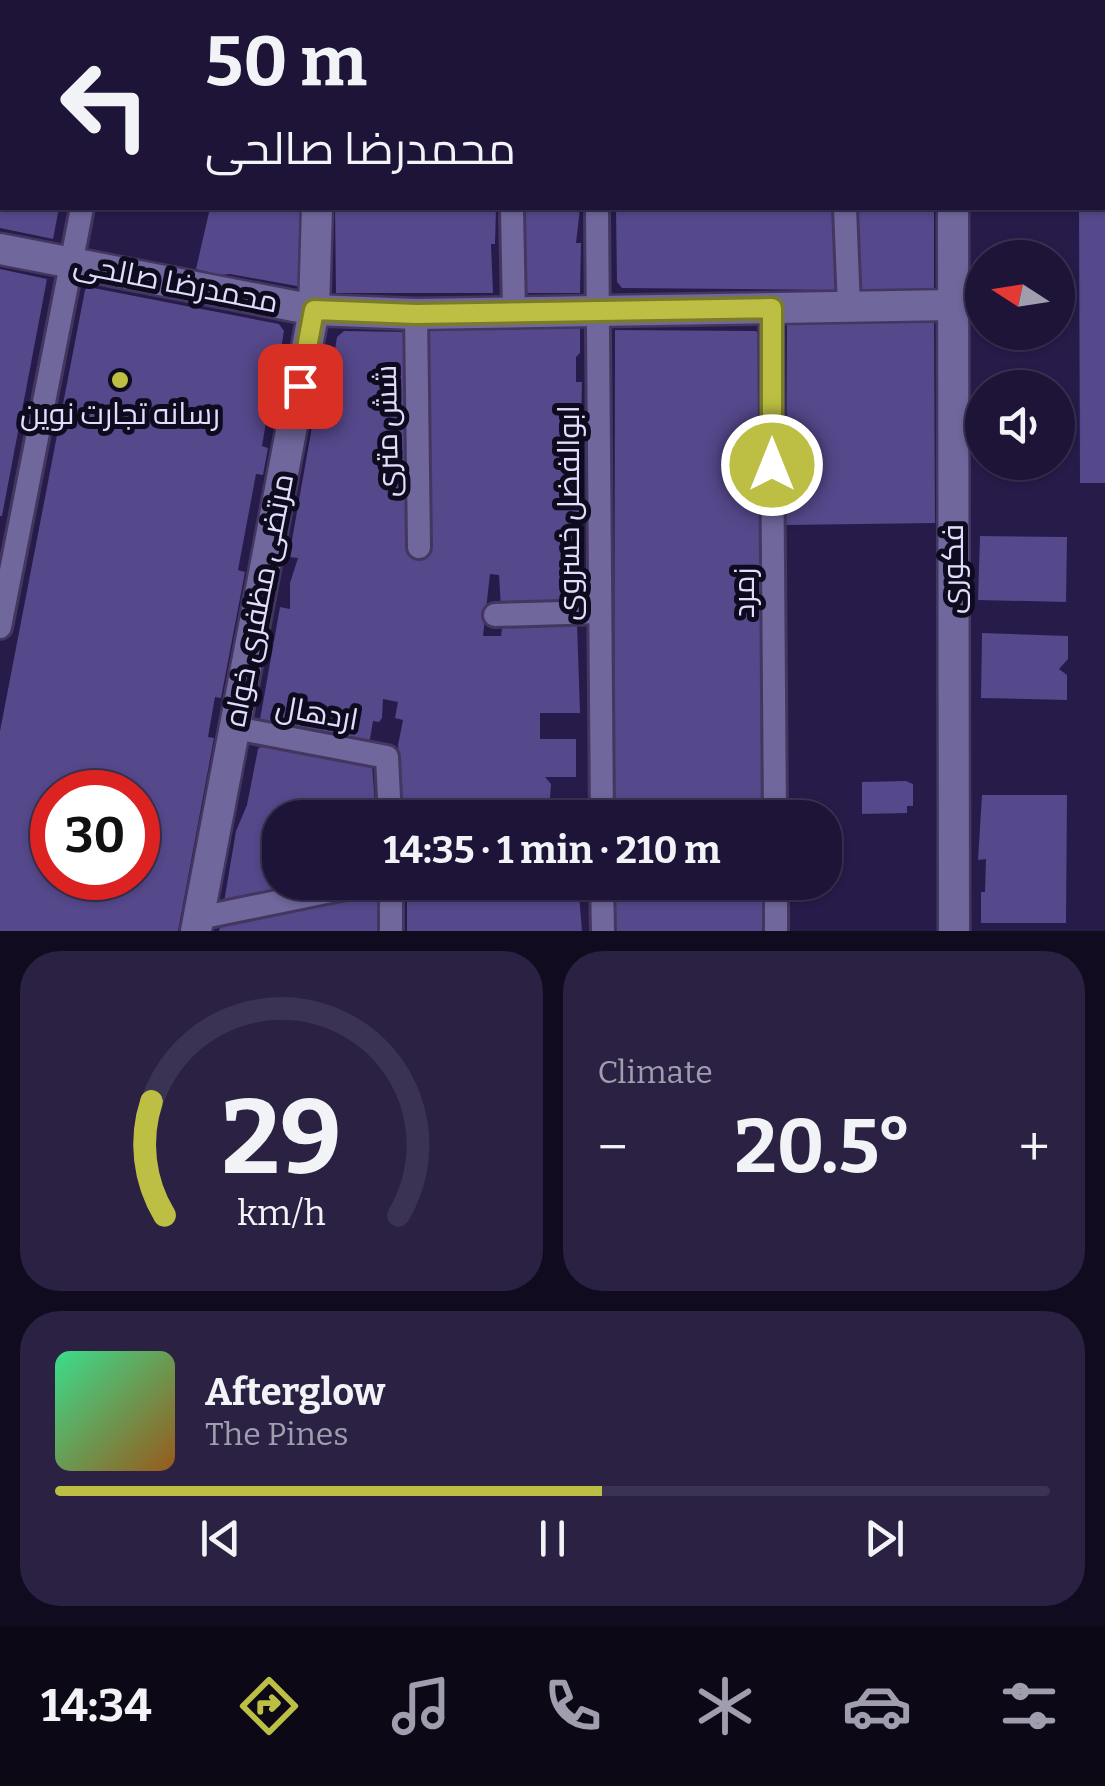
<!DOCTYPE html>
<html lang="en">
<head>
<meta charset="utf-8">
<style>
  :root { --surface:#1d1438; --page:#2a2143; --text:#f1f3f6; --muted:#a09eae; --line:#3b3353; --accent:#bcbf44 }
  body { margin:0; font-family:Bitter,Cairo,serif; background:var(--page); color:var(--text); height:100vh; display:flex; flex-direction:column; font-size:38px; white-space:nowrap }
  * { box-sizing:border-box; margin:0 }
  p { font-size:32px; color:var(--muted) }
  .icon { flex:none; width:55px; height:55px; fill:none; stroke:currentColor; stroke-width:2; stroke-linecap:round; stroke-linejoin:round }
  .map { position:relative; height:931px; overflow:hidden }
  .sheet { display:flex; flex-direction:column; gap:20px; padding:20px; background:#100b1f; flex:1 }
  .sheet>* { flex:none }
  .guide { position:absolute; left:0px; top:0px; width:1105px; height:210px; box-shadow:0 2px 8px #0004,0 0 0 2px var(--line); background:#1d1438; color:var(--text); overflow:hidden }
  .needle { width:65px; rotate:282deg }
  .buttons { position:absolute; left:965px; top:240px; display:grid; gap:20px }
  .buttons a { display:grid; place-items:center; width:110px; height:110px; border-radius:50%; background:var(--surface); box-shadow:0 2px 8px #0004,0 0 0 2px var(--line); font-size:50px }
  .speed { position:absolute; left:30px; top:770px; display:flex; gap:20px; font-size:50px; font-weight:700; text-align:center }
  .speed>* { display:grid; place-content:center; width:130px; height:130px; border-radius:50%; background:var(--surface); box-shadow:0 2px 8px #0004,0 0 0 2px var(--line); line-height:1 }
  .speed .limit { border:15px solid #d22; background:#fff; color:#111 }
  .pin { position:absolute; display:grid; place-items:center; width:85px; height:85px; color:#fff; margin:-42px; border-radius:20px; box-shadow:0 5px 15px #0006 }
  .me { position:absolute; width:110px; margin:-55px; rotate:0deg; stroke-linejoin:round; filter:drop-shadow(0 0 8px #0008) }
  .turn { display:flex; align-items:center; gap:35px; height:210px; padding:0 40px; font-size:45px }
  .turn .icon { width:130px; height:130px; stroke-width:2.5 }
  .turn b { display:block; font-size:70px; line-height:85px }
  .big { font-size:75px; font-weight:700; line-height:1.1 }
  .sheet .tile { flex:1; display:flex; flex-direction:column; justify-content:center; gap:15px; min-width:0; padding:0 35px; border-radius:40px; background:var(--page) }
  .sheet .dial { align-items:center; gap:0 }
  .dial svg { height:260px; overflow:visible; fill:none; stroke:var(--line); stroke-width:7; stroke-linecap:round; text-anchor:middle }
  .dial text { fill:var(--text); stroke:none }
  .song { display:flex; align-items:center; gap:30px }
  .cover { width:120px; height:120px; border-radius:15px; background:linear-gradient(135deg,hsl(150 70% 55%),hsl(30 70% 35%)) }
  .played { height:10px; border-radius:5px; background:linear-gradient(90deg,var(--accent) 55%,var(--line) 55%) }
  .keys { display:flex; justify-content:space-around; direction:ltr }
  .heat { display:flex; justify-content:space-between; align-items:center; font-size:55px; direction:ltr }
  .sheet .tiles { flex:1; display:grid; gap:20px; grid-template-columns:1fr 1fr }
  .tile:last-child { grid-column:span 2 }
  .trip { position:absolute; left:262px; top:800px; width:580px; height:100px; border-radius:40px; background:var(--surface); box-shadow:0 2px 8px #0004,0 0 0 2px var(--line); font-weight:700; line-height:100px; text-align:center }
  .menu { display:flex; height:160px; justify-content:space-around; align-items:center; background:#0c0816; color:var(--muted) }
  .menu .icon { width:70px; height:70px }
  .menu .active { color:var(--accent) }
  .menu b { font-size:45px; color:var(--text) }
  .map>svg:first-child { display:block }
  .building { fill:#55488b; fill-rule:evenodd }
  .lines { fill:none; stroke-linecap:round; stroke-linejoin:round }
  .street-casing { stroke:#433760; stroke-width:28 }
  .secondary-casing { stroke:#433760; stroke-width:35 }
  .street { stroke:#70679d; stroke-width:22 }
  .secondary { stroke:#70679d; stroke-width:30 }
  .route-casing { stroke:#7a7c2c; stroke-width:25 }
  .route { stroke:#bcbf44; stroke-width:18 }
  .poi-dot { fill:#bcbf44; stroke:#0f0b1f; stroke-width:4 }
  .labels { text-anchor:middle; stroke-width:10; stroke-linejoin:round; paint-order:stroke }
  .street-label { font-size:30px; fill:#e1ddfc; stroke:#0f0b1f }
  .poi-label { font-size:30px; fill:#e1ddfc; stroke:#0f0b1f }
</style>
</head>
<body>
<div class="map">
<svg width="1105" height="931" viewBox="0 0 1105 931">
  <rect width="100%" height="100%" fill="#271b4a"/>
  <!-- building -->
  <g class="building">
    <path d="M 0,208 L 59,208 L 53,239 L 0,228 Z"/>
    <path d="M 210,208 L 302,208 L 302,287 L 230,274 L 219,275 L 196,269 Z"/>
    <path d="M 335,208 L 496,208 L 495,244 L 491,244 L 493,293 L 336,293 Z"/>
    <path d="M 519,208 L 580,208 L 576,243 L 581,243 L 580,293 L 519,293 Z"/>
    <path d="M 616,208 L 840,208 L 841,290 L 622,288 L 617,282 Z"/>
    <rect x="854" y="208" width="80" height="82"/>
    <path d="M 1079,208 L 1105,208 L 1105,483 L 1080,483 Z"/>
    <path d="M 0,269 L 47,279 L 2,516 L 0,516 Z"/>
    <path d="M 88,287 L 279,324 L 284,331 L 277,372 L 282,373 L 280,388 L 273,424 L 266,422 L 262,446 L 268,448 L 263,475 L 256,474 L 238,570 L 245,572 L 221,698 L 215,697 L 208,737 L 214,738 L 178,931 L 0,931 L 0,731 L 85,290 ZM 52,792 L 138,792 L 138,878 L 52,878 Z"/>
    <path d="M 934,322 L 935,523 L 786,525 L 787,323 Z"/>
    <path d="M 580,325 L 580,353 L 576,357 L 576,382 L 582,382 L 577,603 L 501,608 L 499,575 L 490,574 L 483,636 L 501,636 L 503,621 L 572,621 L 577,624 L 580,713 L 540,713 L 540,739 L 576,739 L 576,777 L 545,777 L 551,784 L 550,798 L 582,798 L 582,818 L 400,818 L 402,788 L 398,745 L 403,720 L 395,718 L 398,702 L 383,699 L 382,718 L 379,722 L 373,721 L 369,745 L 259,725 L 280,607 L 290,609 L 290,583 L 298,558 L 289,557 L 319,387 L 329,389 L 337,337 L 344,331 L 409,332 L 409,554 L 429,552 L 430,327 Z"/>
    <path d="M 615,330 L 756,331 L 760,335 L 762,818 L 614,818 Z"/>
    <path d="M 980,536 L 1067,537 L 1066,602 L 978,600 Z"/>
    <path d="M 982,633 L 1068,636 L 1068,659 L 1059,669 L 1067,675 L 1067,700 L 981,698 Z"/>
    <path d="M 265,744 L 372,764 L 376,818 L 280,818 L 280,882 L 305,882 L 286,892 L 223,908 L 236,831 L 247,805 L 258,749 Z"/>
    <path d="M 906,781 L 913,784 L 913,806 L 907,806 L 907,813 L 862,814 L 862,782 Z"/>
    <path d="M 982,795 L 1067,795 L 1066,923 L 981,923 L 981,892 L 985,892 L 986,859 L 978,860 Z"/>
    <path d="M 415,882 L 578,882 L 582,931 L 407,931 L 407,899 L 415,899 Z"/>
    <path d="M 614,882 L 762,882 L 762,931 L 615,931 Z"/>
    <path d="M 378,885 L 378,931 L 219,931 L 222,919 Z"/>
  </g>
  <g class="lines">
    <defs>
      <g id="street">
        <path d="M 595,0 L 595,2"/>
        <path d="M 745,0 L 745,2"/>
        <path d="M 122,2 L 122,0"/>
        <path d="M 1102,66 L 1105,66"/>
        <path d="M 597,208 L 602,818"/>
        <path d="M 845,208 L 849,307"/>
        <path d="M 512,210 L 514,312"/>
        <path d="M 771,308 L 775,818"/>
        <path d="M 416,314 L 419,547"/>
        <path d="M 495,615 L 600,612"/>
        <path d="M 0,627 L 82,208"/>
        <path d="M 235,728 L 387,757 L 390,818"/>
        <path d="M 391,882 L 391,931"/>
        <path d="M 602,882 L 603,931"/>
        <path d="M 776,882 L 776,931"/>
        <path d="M 199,918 L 375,882"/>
      </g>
      <g id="secondary">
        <path d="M 317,0 L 317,2"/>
        <path d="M 952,0 L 952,2"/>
        <path d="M 953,208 L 954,931"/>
        <path d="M 0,249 L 314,310 L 416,314 L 953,305"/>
        <path d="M 196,931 L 314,310 L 317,208"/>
      </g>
    </defs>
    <!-- street casing -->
    <use href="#street" class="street-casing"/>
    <!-- secondary casing -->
    <use href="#secondary" class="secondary-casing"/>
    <!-- street -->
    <use href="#street" class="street"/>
    <!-- secondary -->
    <use href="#secondary" class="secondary"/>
  </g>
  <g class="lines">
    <defs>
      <path id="route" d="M 300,386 L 314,310 L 416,314 L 772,308 L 772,465"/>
    </defs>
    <!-- route casing -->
    <use href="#route" class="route-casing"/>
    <!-- route -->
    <use href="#route" class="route"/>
  </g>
  <!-- markers -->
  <circle class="poi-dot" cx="120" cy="380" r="10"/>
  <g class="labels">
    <!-- street labels -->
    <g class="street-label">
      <text transform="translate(176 283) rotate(11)" y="10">محمدرضا صالحی</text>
      <text transform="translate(387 431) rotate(-91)" y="10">شش متری</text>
      <text transform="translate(569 513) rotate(-90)" y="10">ابوالفضل خسروی</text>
      <text transform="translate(953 569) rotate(-90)" y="10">فکوری</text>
      <text transform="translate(744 593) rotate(-90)" y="10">زمرد</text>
      <text transform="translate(259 600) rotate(-79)" y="10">مرتضی مظفری خواه</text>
      <text transform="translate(317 713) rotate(10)" y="10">اردهال</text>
    </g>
    <!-- poi labels -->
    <g class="poi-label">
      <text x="120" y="424">رسانه تجارت نوین</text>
    </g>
  </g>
</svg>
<div class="buttons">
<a><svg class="needle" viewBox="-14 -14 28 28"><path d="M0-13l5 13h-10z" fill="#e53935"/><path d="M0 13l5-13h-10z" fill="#a09eae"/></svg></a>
<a><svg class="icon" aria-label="sound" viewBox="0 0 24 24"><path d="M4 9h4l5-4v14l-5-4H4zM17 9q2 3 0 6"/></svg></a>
</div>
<div class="speed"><div class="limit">30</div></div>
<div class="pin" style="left:300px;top:386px;background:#d93025"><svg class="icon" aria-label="arrive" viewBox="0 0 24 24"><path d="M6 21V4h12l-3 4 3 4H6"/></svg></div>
<svg class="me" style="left:772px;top:465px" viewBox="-20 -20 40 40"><circle r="17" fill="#bcbf44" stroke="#fff" stroke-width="3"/><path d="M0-11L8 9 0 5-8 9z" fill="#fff"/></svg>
<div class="trip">14:35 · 1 min · 210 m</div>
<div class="guide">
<div class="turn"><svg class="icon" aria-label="left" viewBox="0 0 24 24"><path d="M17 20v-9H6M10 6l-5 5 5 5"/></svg><div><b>50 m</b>محمدرضا صالحی</div></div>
</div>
</div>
<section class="sheet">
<div class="tiles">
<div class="tile dial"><svg viewBox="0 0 100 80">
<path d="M14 69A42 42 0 1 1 86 69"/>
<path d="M14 69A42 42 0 0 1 10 34" stroke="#bcbf44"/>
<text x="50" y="56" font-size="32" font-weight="700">29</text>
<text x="50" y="72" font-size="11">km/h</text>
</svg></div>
<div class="tile"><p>Climate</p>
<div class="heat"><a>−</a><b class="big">20.5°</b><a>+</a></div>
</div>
<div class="tile">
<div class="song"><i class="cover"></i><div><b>Afterglow</b><p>The Pines</p></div></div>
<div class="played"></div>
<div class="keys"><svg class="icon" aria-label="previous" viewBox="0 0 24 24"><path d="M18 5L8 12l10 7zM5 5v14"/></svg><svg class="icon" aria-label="pause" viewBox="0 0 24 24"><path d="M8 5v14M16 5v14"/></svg><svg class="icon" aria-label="next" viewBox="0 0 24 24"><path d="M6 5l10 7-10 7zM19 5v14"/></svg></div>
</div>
</div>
</section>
<nav class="menu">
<b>14:34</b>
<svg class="icon active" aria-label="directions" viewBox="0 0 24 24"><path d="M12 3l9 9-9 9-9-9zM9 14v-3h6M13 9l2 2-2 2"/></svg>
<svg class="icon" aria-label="music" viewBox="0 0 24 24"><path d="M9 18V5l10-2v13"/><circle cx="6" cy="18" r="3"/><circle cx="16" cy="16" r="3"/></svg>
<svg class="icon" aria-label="phone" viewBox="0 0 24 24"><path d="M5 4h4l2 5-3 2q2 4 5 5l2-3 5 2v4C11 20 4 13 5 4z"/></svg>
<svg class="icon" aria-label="climate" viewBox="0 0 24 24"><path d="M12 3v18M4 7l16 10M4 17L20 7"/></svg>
<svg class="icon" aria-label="car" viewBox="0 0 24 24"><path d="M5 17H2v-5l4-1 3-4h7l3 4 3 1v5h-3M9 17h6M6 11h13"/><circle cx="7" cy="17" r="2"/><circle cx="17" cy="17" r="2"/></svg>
<svg class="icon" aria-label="filters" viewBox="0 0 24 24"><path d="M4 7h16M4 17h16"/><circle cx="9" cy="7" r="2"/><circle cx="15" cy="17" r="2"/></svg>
</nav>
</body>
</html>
